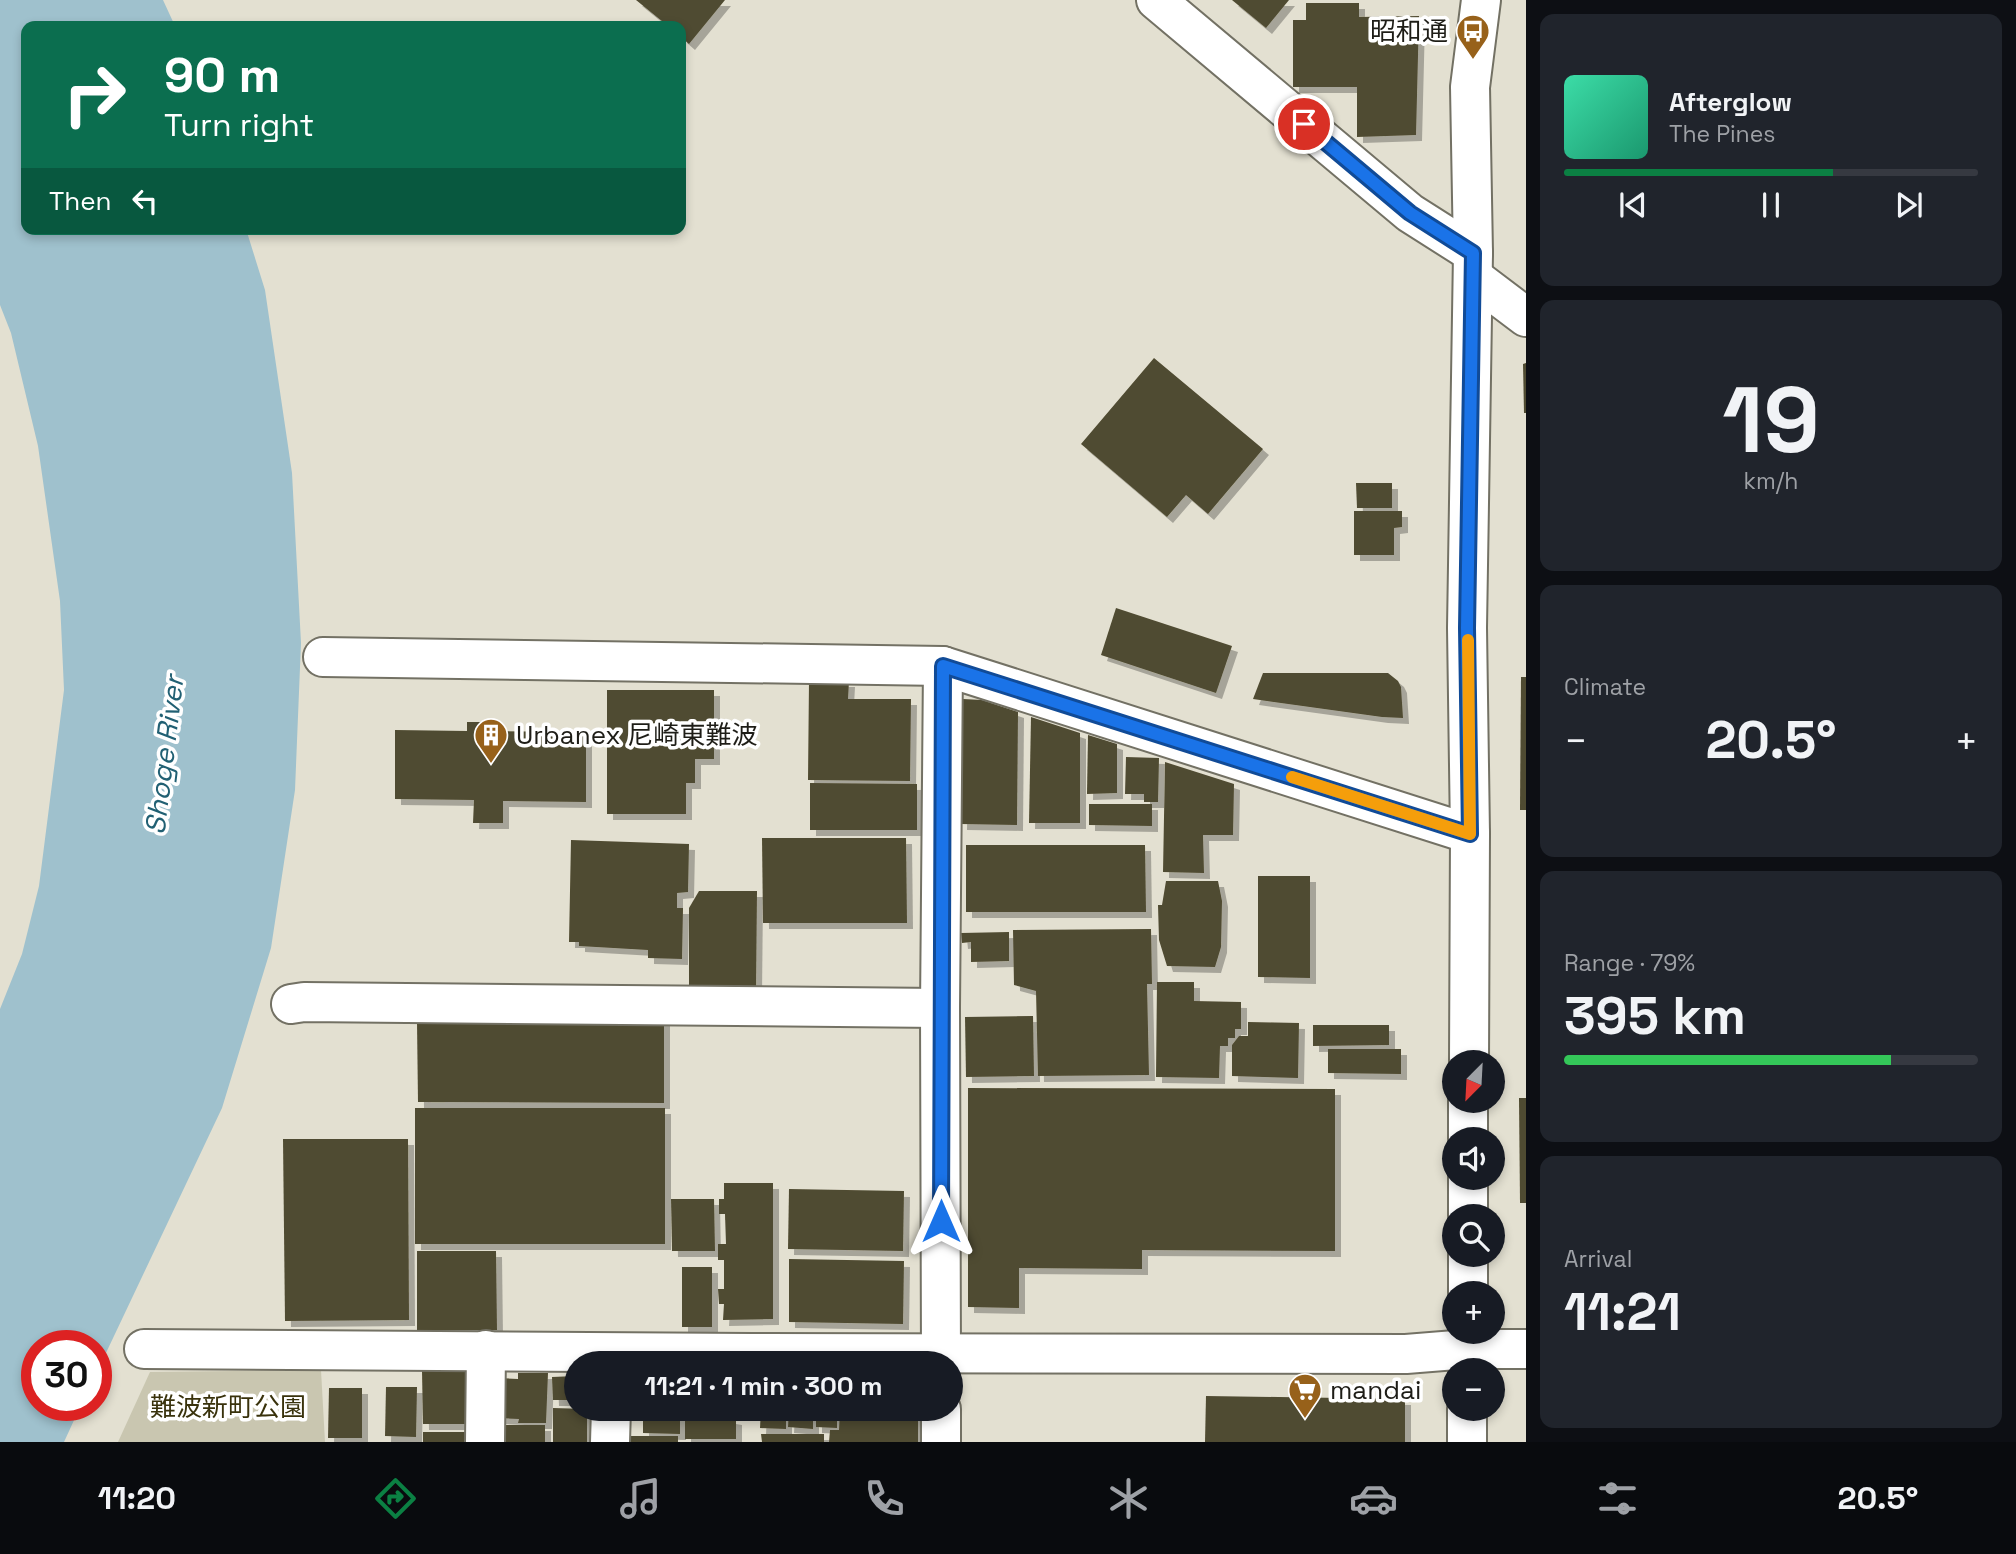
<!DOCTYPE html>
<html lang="en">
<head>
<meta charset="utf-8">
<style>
  :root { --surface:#171b24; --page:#20242c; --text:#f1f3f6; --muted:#9ea1a6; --line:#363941; --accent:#0b8043 }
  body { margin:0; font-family:"Space Grotesk","Noto Sans JP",sans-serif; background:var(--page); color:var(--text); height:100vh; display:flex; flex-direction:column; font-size:26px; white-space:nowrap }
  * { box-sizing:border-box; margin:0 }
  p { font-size:23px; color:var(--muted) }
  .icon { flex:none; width:38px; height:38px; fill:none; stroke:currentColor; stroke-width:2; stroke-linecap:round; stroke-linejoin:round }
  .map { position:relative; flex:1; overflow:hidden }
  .details { display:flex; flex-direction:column; gap:14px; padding:14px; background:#0d0f14; width:490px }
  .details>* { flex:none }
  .hud { position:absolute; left:21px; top:21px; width:665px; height:214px; border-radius:14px; box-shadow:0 4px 10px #0003; background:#0b6e4f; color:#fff; overflow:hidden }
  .needle { width:46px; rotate:204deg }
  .controls { position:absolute; left:1442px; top:1050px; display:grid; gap:14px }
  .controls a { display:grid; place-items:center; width:63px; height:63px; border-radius:50%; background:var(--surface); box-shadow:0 4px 10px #0003; font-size:35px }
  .speed { position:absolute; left:21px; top:1330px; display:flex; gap:14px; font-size:35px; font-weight:700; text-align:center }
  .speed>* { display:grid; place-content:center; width:91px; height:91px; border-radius:50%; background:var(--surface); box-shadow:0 4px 10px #0003; line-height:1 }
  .speed .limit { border:10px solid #d22; background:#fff; color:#111 }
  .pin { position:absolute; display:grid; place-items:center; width:60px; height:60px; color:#fff; margin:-30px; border:4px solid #fff; border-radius:50%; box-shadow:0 2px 7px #0007 }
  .me { position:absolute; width:77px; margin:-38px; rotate:0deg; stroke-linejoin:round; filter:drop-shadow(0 0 5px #0008) }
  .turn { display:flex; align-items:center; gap:24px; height:147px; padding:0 28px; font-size:32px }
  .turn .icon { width:91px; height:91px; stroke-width:2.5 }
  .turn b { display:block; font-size:49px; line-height:60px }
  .then { display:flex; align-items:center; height:66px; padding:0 28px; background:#0003; gap:14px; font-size:26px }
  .big { font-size:52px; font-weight:700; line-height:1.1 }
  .details .widget { flex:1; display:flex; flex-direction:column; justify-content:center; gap:10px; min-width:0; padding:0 24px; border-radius:14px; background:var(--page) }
  .details .dial { align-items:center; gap:0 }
  .dial b { font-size:91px; line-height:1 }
  .song { display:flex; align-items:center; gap:21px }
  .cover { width:84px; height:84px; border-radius:10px; background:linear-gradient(135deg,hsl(160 70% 55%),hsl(160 70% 35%)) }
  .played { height:7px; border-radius:4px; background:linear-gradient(90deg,var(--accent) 65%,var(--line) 65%) }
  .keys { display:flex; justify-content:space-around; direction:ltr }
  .heat { display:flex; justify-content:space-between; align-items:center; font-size:38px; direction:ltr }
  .charge { height:10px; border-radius:5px; background:linear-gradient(90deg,#34c759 79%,var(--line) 0) }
  .trip { position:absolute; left:564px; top:1351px; width:399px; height:70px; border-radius:35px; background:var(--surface); box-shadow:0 4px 10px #0003; font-weight:700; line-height:70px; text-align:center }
  .menu { display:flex; height:112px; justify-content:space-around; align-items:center; background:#090b0e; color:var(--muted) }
  .menu .icon { width:49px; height:49px }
  .menu .active { color:var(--accent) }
  .menu b { font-size:32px; color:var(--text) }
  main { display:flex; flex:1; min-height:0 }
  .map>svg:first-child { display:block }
  .green { fill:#c9c6b0 }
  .water { fill:#9fc1cd }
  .building { fill:#504b31; filter:url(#shadow) }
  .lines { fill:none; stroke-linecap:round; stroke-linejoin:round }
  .minor-casing { stroke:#737164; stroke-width:42 }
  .secondary-casing { stroke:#737164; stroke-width:42 }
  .minor { stroke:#fff; stroke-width:38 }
  .secondary { stroke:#fff; stroke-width:38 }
  .route-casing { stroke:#114b97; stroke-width:18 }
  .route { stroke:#1a73e8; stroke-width:12 }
  .slow { stroke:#f59e0b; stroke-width:12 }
  .labels { text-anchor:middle; stroke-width:7; stroke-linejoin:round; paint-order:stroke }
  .poi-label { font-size:26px; fill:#1e1d17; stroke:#fff; text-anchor:start }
  .park-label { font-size:26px; fill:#39320c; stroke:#fff }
  .water-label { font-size:28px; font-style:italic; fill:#216073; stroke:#fff }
</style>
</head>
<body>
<main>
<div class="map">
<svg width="1526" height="1442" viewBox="0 0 1526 1442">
  <defs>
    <filter id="shadow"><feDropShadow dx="6" dy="6" stdDeviation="0" flood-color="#0004"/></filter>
  </defs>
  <rect width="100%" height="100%" fill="#e3e0d1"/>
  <!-- green -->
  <path class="green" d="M 321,1370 L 325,1442 L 118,1442 L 150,1372 Z"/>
  <!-- water -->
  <path class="water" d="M 0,0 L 163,0 L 175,26 L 26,26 L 26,229 L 246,229 L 265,290 L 292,473 L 301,643 L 295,790 L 271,948 L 222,1108 L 96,1374 L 96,1346 L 37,1346 L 37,1405 L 81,1405 L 64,1442 L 0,1442 L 0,1009 L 22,954 L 39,886 L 64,690 L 60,601 L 38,446 L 11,333 L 0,305 Z"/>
  <!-- building -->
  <g class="building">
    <path d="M 636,0 L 725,0 L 689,44 L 681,37 L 681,26 L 668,26 Z"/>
    <path d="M 1232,0 L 1289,0 L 1266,28 Z"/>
    <path d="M 1306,3 L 1359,3 L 1359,17 L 1419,16 L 1416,135 L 1357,137 L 1357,87 L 1293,87 L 1293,20 L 1306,20 Z"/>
    <path d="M 1154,358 L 1263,449 L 1208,514 L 1186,495 L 1167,517 L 1081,444 Z"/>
    <path d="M 1526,363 L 1526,413 L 1524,413 L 1523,364 Z"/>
    <path d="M 1356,483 L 1392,483 L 1392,508 L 1357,508 Z"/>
    <path d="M 1354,511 L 1402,511 L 1402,527 L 1394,528 L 1394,555 L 1354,555 Z"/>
    <path d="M 1116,608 L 1232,646 L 1216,693 L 1101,655 Z"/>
    <path d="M 1263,673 L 1388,673 L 1398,681 L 1401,687 L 1403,718 L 1382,717 L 1253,699 Z"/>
    <path d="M 1521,677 L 1526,677 L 1526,810 L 1520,810 Z"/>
    <path d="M 809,681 L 849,681 L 848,699 L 911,699 L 910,781 L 808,780 Z"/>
    <path d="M 607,690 L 714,690 L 714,759 L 695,759 L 695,783 L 686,783 L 686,814 L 607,814 Z"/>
    <path d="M 963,699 L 982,700 L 1018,712 L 1017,825 L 961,824 Z"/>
    <path d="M 1031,717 L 1080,733 L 1080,823 L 1029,823 Z"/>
    <path d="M 467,722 L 482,722 L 482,731 L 586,732 L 586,802 L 503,801 L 503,823 L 473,823 L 474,800 L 395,799 L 395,730 L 467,731 Z"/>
    <path d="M 1088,735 L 1117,744 L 1117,793 L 1087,794 Z"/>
    <path d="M 1126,757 L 1159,758 L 1158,802 L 1144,802 L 1144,794 L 1125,794 Z"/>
    <path d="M 1165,762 L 1234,784 L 1233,835 L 1203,835 L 1204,873 L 1163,872 Z"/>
    <path d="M 810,783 L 917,784 L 917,830 L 810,830 Z"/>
    <path d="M 1089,804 L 1152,804 L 1152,826 L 1089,825 Z"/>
    <path d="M 762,838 L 906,838 L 907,923 L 763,923 Z"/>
    <path d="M 571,840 L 689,844 L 688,892 L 677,893 L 677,908 L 683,908 L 682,959 L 648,958 L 648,950 L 579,946 L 579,942 L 569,942 Z"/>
    <path d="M 966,845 L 1145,845 L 1146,912 L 966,912 Z"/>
    <path d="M 1258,876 L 1310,876 L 1310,978 L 1258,977 Z"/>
    <path d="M 1166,881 L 1218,881 L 1222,901 L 1221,947 L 1215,967 L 1167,966 L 1159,940 L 1158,905 L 1162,905 Z"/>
    <path d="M 699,891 L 757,891 L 756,989 L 689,988 L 689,908 Z"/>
    <path d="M 1151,929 L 1152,984 L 1147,984 L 1149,1075 L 1038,1076 L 1036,991 L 1014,985 L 1013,930 Z"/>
    <path d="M 1009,932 L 1009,961 L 971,962 L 971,942 L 962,943 L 961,933 Z"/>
    <path d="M 1157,982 L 1194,982 L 1194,1001 L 1241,1002 L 1241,1029 L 1235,1029 L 1235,1038 L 1228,1038 L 1228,1046 L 1220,1046 L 1219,1078 L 1156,1077 Z"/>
    <path d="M 1033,1016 L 1034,1076 L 966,1077 L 965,1017 Z"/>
    <path d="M 664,1020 L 664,1103 L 418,1102 L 417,1022 Z"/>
    <path d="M 1248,1022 L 1299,1023 L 1298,1078 L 1232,1076 L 1232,1045 L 1239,1036 L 1248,1036 Z"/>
    <path d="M 1313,1025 L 1389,1025 L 1389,1045 L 1313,1046 Z"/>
    <path d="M 1328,1049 L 1401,1049 L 1401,1074 L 1328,1073 Z"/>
    <path d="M 968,1088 L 1335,1089 L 1335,1251 L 1142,1250 L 1142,1269 L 1019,1268 L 1019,1308 L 968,1307 Z"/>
    <path d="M 1519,1098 L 1526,1098 L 1526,1203 L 1520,1203 Z"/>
    <rect x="415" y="1108" width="250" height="136"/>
    <path d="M 283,1139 L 408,1139 L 409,1320 L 285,1321 Z"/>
    <path d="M 724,1183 L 773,1183 L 773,1319 L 723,1320 L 724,1304 L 719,1304 L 718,1289 L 724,1289 L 724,1260 L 718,1260 L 718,1244 L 726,1244 L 725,1214 L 719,1214 L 719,1199 L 724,1199 Z"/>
    <path d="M 789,1189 L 904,1191 L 903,1251 L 788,1249 Z"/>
    <path d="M 671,1199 L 714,1199 L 715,1251 L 672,1251 Z"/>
    <path d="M 417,1251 L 496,1251 L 497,1330 L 417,1330 Z"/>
    <path d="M 789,1259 L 904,1261 L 903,1324 L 789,1322 Z"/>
    <rect x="682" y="1267" width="30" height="60"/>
    <path d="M 473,1370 L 474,1424 L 423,1424 L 422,1371 Z"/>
    <path d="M 518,1373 L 548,1373 L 546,1423 L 518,1423 L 519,1419 L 496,1418 L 497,1378 L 518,1379 Z"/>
    <path d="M 576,1376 L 576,1400 L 553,1400 L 552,1377 Z"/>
    <path d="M 386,1387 L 417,1387 L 416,1437 L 385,1436 Z"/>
    <path d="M 329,1388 L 362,1388 L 362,1438 L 328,1438 Z"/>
    <path d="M 1206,1396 L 1405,1399 L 1405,1442 L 1205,1442 Z"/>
    <path d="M 553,1408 L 587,1409 L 587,1442 L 553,1442 Z"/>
    <path d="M 643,1409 L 680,1409 L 680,1434 L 643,1433 Z"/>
    <path d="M 761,1409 L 786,1409 L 786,1429 L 760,1428 Z"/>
    <path d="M 789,1409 L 813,1409 L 813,1429 L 788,1427 Z"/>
    <path d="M 816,1409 L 837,1409 L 837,1428 L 816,1427 Z"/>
    <path d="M 840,1409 L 918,1409 L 918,1442 L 829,1442 L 830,1430 L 839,1430 Z"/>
    <path d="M 685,1410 L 730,1411 L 730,1418 L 736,1419 L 736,1439 L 685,1439 Z"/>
    <rect x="501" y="1425" width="44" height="17"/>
    <rect x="423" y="1432" width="43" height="10"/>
    <path d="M 761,1434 L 824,1434 L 824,1442 L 762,1442 Z"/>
    <rect x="628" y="1436" width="50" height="6"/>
  </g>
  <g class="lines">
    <defs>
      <g id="minor">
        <path d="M 1156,0 L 1410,213 L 1473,253"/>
        <path d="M 1473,277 L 1526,317"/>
        <path d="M 323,657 L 943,666 L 1470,834"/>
        <path d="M 291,1004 L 304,1002 L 940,1008"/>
        <path d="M 144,1349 L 751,1353 L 1406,1354 L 1468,1349 L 1526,1349"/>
        <path d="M 941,1363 L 940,1008 L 943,666"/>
        <path d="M 941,1409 L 941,1442"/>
        <path d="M 485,1442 L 486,1350"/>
        <path d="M 610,1442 L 611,1409"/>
      </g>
      <g id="secondary">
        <path d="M 1469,1062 L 1470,834 L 1467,628 L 1473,253 L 1470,87 L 1481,0"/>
        <path d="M 1468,1139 L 1468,1101"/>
        <path d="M 1468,1216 L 1468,1178"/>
        <path d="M 1468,1293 L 1468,1255"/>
        <path d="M 1468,1370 L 1468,1332"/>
        <path d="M 1467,1442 L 1467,1409"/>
      </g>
    </defs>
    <!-- minor casing -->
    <use href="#minor" class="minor-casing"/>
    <!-- secondary casing -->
    <use href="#secondary" class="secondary-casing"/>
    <!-- minor -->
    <use href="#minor" class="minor"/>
    <!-- secondary -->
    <use href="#secondary" class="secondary"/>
  </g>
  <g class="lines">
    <defs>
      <path id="route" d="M 941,1221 L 943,666 L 1470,834 L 1467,628 L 1473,253 L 1410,213 L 1304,124"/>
    </defs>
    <!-- route casing -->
    <use href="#route" class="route-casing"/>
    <!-- route -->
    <use href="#route" class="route"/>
    <!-- slow -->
    <path class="slow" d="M 1292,777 L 1470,834 L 1468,640"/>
  </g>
  <!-- icons -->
  <defs>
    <symbol id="bus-pin" viewBox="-11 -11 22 30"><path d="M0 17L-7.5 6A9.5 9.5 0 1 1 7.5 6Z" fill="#97611a" stroke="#fff"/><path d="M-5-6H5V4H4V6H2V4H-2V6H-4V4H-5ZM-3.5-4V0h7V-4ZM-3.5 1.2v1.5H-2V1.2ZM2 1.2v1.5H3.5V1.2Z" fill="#fff"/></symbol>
    <symbol id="building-pin" viewBox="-11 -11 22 30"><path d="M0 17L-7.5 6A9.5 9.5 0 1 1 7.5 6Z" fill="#97611a" stroke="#fff"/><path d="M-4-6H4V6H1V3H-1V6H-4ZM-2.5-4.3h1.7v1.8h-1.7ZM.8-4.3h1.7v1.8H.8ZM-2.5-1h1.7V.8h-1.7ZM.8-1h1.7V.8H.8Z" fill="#fff"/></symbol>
    <symbol id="supermarket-pin" viewBox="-11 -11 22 30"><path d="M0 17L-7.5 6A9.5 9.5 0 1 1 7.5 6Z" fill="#97611a" stroke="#fff"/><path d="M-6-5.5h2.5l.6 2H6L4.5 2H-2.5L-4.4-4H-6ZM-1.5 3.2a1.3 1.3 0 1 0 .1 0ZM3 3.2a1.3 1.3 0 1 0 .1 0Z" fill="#fff"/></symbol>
  </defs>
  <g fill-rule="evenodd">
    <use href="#bus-pin" x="1454" y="12" width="38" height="52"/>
    <use href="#building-pin" x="472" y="716" width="38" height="52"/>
    <use href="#supermarket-pin" x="1286" y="1371" width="38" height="52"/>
  </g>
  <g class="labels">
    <!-- poi labels -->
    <g class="poi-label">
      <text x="1448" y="40" text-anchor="end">昭和通</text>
      <text x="516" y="744">Urbanex 尼崎東難波</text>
      <text x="1330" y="1399">mandai</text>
    </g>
    <!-- park labels -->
    <g class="park-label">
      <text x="228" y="1416">難波新町公園</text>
    </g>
    <!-- water labels -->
    <g class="water-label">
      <text transform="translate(164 755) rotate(-83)" y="10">Shoge River</text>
    </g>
  </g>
</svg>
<div class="controls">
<a><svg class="needle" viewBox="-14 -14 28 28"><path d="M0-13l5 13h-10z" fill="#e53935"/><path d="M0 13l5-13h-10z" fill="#9ea1a6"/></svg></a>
<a><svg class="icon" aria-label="sound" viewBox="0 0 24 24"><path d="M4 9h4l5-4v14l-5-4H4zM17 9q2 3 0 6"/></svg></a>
<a><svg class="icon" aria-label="search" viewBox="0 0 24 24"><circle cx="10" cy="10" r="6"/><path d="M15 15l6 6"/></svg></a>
<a>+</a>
<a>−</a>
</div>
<div class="speed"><div class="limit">30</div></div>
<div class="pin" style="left:1304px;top:124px;background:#d93025"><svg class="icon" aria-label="arrive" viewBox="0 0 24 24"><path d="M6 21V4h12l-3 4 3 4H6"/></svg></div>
<svg class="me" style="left:941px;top:1221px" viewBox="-20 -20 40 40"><path d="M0-17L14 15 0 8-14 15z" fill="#1a73e8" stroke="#fff" stroke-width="4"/></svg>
<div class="trip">11:21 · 1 min · 300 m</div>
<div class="hud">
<div class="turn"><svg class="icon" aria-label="right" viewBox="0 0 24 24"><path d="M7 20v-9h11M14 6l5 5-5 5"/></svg><div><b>90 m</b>Turn right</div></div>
<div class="then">Then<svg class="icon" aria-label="left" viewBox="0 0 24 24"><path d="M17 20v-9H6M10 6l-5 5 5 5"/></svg></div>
</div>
</div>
<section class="details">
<div class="widget">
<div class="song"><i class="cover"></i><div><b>Afterglow</b><p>The Pines</p></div></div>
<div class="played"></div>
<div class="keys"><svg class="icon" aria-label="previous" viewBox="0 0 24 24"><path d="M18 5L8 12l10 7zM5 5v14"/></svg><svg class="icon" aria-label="pause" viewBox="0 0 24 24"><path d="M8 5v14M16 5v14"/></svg><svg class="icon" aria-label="next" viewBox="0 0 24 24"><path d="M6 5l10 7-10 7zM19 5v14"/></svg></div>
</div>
<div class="widget dial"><b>19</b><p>km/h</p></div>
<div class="widget"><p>Climate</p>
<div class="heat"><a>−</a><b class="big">20.5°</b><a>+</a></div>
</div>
<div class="widget"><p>Range · 79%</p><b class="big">395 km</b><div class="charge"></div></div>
<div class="widget"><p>Arrival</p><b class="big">11:21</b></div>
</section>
</main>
<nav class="menu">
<b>11:20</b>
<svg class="icon active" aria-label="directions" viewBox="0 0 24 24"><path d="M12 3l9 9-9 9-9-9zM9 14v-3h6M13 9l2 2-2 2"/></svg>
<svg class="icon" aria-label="music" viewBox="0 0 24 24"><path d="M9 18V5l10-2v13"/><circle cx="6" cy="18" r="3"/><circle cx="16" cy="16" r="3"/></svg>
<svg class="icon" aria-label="phone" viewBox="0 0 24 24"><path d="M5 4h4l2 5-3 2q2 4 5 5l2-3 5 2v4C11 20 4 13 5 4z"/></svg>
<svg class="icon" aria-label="climate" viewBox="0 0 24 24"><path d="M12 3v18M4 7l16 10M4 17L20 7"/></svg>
<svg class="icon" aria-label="car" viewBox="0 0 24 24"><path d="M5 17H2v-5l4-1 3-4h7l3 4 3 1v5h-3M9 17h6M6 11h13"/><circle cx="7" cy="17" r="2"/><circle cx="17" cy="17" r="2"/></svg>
<svg class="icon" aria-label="filters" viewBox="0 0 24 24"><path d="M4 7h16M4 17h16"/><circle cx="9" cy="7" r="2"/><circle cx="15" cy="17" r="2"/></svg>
<b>20.5°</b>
</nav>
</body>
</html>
